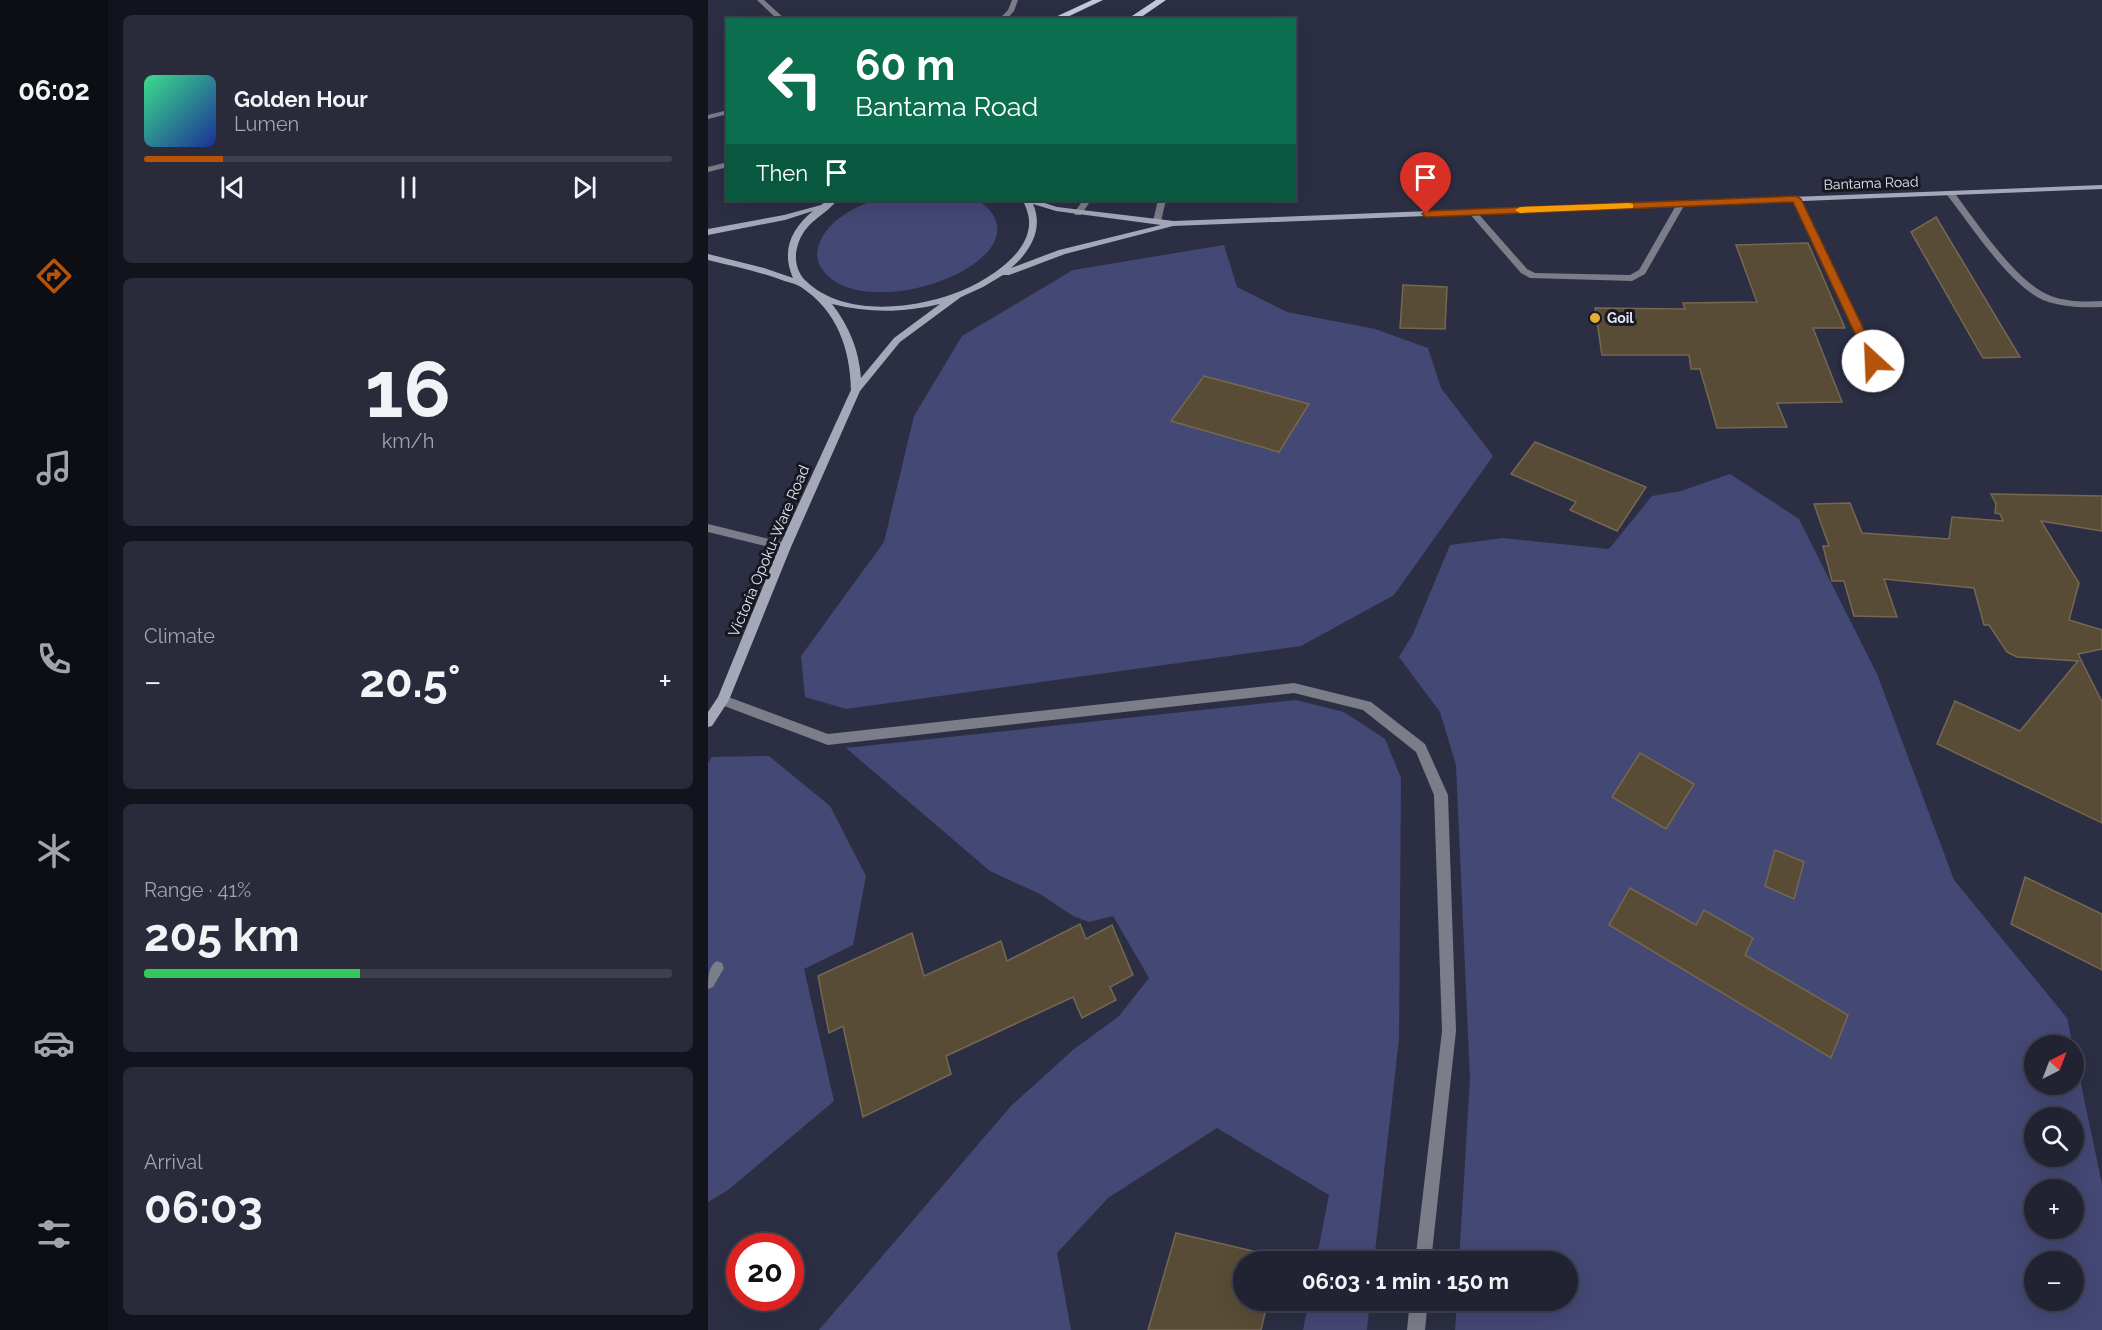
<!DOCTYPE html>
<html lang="en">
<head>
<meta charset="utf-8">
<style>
  :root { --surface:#212333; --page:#292b3b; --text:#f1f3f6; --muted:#a2a4ac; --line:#3e404e; --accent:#b45309 }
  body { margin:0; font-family:Raleway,sans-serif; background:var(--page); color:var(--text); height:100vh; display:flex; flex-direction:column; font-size:22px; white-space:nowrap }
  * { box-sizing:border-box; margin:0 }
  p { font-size:20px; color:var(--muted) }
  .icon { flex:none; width:33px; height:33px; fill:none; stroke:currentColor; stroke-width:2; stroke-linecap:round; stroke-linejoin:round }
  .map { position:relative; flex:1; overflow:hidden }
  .sheet { display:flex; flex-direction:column; gap:15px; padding:15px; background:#12131c; width:600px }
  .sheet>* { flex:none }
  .guide { position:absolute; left:18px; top:18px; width:570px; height:183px; border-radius:0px; box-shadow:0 6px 24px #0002,0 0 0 2px var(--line); background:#0b6e4f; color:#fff; overflow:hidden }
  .needle { width:39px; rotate:42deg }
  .fabs { position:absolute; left:1316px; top:1035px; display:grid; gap:12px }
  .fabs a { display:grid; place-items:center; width:60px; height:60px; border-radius:50%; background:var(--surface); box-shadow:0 6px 24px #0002,0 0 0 2px var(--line); font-size:30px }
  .speed { position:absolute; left:18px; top:1233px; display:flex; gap:12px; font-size:30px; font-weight:700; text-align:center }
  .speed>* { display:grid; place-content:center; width:78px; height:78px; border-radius:50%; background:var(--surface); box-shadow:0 6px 24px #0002,0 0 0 2px var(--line); line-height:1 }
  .speed .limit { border:9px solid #d22; background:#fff; color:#111 }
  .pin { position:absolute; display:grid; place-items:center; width:51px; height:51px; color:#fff; margin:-62px -26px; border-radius:50% 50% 50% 0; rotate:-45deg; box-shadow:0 0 6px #0007 }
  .pin .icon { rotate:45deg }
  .me { position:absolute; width:66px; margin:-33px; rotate:335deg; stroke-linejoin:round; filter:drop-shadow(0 0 4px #0008) }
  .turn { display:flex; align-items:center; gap:21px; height:126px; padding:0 30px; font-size:27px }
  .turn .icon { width:78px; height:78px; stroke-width:2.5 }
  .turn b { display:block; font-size:42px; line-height:51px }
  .then { display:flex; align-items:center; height:57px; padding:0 30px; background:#0003; gap:12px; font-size:22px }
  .big { font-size:45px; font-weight:700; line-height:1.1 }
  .sheet .widget { flex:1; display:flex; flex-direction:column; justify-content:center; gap:9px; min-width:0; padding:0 21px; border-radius:9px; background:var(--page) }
  .sheet .dial { align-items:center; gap:0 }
  .dial b { font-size:78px; line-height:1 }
  .song { display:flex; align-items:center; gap:18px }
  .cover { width:72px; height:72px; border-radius:9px; background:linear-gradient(135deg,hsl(150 70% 55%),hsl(230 70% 35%)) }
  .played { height:6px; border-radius:3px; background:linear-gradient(90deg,var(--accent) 15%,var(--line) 15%) }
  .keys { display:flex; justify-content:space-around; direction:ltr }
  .heat { display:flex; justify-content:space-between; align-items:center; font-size:33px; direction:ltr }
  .charge { height:9px; border-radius:4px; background:linear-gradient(90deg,#34c759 41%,var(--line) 0) }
  .trip { position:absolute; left:525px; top:1251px; width:345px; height:60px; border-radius:30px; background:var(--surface); box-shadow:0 6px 24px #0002,0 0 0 2px var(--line); font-weight:700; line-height:60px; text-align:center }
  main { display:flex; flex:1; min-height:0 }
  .dock { display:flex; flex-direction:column; width:108px; justify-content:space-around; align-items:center; background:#0d0e14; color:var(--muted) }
  .dock .icon { width:42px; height:42px }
  .dock .current { color:var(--accent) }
  .dock b { font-size:27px; color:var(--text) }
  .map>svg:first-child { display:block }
  .green { fill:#444874; fill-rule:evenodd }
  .building { fill:#584c36; stroke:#756851; stroke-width:1.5 }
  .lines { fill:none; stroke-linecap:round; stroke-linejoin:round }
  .service { fill:#7b7d88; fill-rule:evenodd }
  .minor { fill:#7b7d88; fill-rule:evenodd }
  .secondary { fill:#a5a8b9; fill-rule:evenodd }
  .primary { fill:#c5c9e0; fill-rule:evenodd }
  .route { fill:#b45309; stroke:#753606; stroke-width:1.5 }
  .slow { fill:#f59e0b }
  .poi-dot { fill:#e5ad35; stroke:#171821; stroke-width:2 }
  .labels { text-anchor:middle; stroke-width:6; stroke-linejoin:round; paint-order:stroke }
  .far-street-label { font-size:14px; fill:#e3e5f3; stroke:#171821 }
  .far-poi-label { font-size:14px; font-weight:bold; fill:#e3e5f3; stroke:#171821; text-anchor:start }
  .street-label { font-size:15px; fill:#e3e5f3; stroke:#171821 }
</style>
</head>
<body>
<main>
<nav class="dock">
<b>06:02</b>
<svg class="icon current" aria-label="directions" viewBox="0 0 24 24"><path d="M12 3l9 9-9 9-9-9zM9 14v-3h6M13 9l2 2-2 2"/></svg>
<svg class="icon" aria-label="music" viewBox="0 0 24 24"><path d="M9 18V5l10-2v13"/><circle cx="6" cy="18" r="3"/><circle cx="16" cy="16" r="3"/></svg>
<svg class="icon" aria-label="phone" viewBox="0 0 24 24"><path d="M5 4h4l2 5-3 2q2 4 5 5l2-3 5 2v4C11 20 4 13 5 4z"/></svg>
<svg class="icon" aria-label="climate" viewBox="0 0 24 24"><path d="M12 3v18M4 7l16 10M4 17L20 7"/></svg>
<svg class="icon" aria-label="car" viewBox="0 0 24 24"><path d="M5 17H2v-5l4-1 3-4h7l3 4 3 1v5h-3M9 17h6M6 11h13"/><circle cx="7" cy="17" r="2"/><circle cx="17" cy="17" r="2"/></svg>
<svg class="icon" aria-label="filters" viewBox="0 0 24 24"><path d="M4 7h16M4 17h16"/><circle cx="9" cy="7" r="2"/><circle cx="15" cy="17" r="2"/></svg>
</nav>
<section class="sheet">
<div class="widget">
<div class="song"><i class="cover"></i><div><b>Golden Hour</b><p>Lumen</p></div></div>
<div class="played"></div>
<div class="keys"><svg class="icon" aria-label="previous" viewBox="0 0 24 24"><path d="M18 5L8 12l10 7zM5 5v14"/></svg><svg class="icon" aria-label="pause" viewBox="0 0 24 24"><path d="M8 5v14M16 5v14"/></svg><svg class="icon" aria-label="next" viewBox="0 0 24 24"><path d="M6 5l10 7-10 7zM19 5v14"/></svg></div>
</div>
<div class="widget dial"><b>16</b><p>km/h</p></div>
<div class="widget"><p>Climate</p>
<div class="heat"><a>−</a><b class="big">20.5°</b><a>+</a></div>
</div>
<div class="widget"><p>Range · 41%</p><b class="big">205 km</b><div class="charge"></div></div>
<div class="widget"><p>Arrival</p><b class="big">06:03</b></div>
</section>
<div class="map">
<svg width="1394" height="1330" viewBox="0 0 1394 1330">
  <rect width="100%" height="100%" fill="#2c2f44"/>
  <!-- green -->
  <g class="green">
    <path d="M 167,200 L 270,200 C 347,253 174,325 120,276 C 112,269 107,258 110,248 C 117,222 144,208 167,200 Z"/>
    <path d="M 516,245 L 529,287 L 579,312 L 667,329 L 720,348 L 733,388 L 785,456 L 686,595 L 593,646 L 138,709 L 97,697 L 93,656 L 176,542 L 206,416 L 254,336 L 365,270 Z"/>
    <path d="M 1022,474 L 1091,519 L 1169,674 L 1246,880 L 1359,1018 L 1365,1046 L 1326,1046 L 1326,1084 L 1365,1084 L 1365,1046 L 1394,1184 L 1394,1330 L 747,1330 L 749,1301 L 860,1300 L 860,1262 L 751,1261 L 762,1079 L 748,765 L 732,712 L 691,657 L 705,634 L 742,545 L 795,538 L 901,549 L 944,496 L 973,491 ZM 1326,1118 L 1365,1118 L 1365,1156 L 1326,1156 ZM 1326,1190 L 1365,1190 L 1365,1228 L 1326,1228 ZM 1326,1262 L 1365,1262 L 1365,1300 L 1326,1300 Z"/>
    <path d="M 588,700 L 636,712 L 677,739 L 693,778 L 691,1039 L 666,1261 L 608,1261 L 621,1195 L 509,1128 L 400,1198 L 349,1253 L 363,1330 L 111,1330 L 303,1106 L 365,1050 L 411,1016 L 441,978 L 405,916 L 381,922 L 365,916 L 332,894 L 282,871 L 138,748 Z"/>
    <path d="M 61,756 L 122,806 L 158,876 L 145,945 L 96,969 L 126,1101 L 20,1190 L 0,1202 L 0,763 L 4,757 Z"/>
    <path d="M 601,1301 L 662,1301 L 659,1330 L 595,1330 Z"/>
  </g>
  <!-- building -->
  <g class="building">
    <path d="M 1228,217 L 1312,357 L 1275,358 L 1203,232 Z"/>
    <path d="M 1100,243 L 1137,328 L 1105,328 L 1134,402 L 1069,403 L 1079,427 L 1009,428 L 992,369 L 983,369 L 981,355 L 894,355 L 887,308 L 977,309 L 975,303 L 1049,302 L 1028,245 Z"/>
    <path d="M 695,285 L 739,287 L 737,329 L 692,328 Z"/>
    <path d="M 496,376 L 601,404 L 571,452 L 463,421 Z"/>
    <path d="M 827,442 L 938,487 L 909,531 L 862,510 L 868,502 L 803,474 Z"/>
    <path d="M 1283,494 L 1394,496 L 1394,531 L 1333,521 L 1371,583 L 1361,620 L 1394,630 L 1394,649 L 1370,654 L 1394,702 L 1394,823 L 1229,744 L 1247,701 L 1312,731 L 1370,661 L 1309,657 L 1299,652 L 1281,625 L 1276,625 L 1266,588 L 1176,579 L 1189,617 L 1146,616 L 1136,581 L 1124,581 L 1115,546 L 1121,546 L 1106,504 L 1142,503 L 1154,533 L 1241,539 L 1244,517 L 1295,521 L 1292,514 L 1287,513 L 1288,504 Z"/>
    <path d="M 932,753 L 986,784 L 958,829 L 904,797 Z"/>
    <path d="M 1067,850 L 1096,862 L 1086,899 L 1057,886 Z"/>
    <path d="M 1317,877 L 1394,914 L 1394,970 L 1303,924 Z"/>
    <path d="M 922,888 L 988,925 L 996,910 L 1045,938 L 1037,955 L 1140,1015 L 1123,1058 L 901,925 Z"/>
    <path d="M 372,924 L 378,939 L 404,925 L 425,975 L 402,987 L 408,1000 L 374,1018 L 365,997 L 238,1056 L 243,1074 L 155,1117 L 135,1026 L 121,1033 L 110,976 L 204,933 L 216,976 L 293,941 L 299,961 Z"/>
    <path d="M 468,1233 L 570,1257 L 569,1262 L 536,1262 L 536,1300 L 560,1300 L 553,1330 L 440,1330 Z"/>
  </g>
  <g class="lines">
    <!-- service -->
    <g class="service">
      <path d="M 49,0 L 56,0 L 78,20 L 70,20 Z"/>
      <path d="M 304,0 L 310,0 L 306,11 L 298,20 L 290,20 L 300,10 Z"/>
      <path d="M 20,110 L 20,114 L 0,119 L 0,115 Z"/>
      <path d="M 20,162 L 20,167 L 0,172 L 0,167 Z"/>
      <path d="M 1085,197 L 1092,199 L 1170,361 L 1168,363 L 1162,363 L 1160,361 L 1084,199 Z"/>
      <path d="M 375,200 L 383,200 L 373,215 L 367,215 L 366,213 Z"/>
      <path d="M 450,200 L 458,200 L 453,221 L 449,224 L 445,221 Z"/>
      <path d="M 970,202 L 977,204 L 937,274 L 924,281 L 822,278 L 813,273 L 760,212 L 767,210 L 819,269 L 827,273 L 922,275 L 931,270 Z"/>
    </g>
    <!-- minor -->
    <g class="minor">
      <path d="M 1239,191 L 1245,191 C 1268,221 1308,283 1343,296 C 1359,302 1377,302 1394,301 L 1394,307 C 1375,308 1353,307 1335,300 C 1300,284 1263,225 1239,195 Z"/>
      <path d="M 0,524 L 77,543 L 83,547 L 77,551 L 0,532 Z"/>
      <path d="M 586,683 L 663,702 L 717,744 L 740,795 L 748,1031 L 723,1262 L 707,1262 L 734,1031 L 726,795 L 708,752 L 655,710 L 586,693 L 120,745 L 11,704 L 9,700 L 11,696 L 15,695 L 120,734 Z"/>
      <path d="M 9,961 L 14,963 L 16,968 L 5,987 L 0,989 C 0,978 0,966 9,961 Z"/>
      <path d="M 702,1300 L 720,1300 L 717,1330 L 699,1330 Z"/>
    </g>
    <!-- secondary -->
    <path class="secondary" d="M 1394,185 L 1394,189 L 465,226 L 357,254 L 301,275 L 295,275 L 275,287 L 253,297 L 192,342 L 152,391 L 83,547 L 21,700 L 4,726 L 0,727 L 0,712 L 10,697 L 71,547 L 143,390 C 142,348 129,311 93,287 C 87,283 78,282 71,279 C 48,271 24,266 0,260 L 0,254 L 56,268 L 85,278 C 73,251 83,229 105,211 L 77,220 L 0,235 L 0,229 L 76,215 L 113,205 L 120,200 L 129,200 C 117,217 96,220 89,248 C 86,259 89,273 98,281 C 131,313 188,310 229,299 C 252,293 275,282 294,267 C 307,256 319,244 321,226 C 322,216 318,208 315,200 L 327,200 L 349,207 L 466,221 ZM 325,204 L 348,211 L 453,225 L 351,250 L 303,268 C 322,252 336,229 325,204 ZM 124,304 C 161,313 194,313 232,304 L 186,338 L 153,378 C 151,350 141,326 124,304 Z"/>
    <!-- primary -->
    <g class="primary">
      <path d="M 384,0 L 395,0 L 353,20 L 341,20 Z"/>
      <path d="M 448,0 L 458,0 L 429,20 L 418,20 Z"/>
    </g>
  </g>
  <!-- route -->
  <path class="route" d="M 1088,196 L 1093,199 L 1171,361 L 1169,363 L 1161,363 L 1160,361 L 1085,202 L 718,217 L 714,214 L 718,211 Z"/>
  <!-- slow -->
  <path class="slow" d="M 921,203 L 925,204 L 925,208 L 812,213 L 807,210 L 812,207 Z"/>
  <!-- markers -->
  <circle class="poi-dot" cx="887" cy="318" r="6"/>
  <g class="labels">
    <!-- far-street labels -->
    <g class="far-street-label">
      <text transform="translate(1163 183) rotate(-2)" y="5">Bantama Road</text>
    </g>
    <!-- far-poi labels -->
    <g class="far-poi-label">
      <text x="899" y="323">Goil</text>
    </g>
    <!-- street labels -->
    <g class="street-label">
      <text transform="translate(61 551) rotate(-67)" y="5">Victoria Opoku-Ware Road</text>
    </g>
  </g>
</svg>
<div class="fabs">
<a><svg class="needle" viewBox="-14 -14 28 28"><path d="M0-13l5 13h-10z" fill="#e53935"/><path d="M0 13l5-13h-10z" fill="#a2a4ac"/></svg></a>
<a><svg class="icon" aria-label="search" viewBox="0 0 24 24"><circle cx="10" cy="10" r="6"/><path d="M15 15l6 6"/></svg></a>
<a>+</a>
<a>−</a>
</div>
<div class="speed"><div class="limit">20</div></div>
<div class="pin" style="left:718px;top:214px;background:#d93025"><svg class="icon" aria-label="arrive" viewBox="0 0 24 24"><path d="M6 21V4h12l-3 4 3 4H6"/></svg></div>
<svg class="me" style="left:1165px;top:361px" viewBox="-20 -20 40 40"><circle r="19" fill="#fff"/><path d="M0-13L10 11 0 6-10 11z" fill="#b45309"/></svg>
<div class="trip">06:03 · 1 min · 150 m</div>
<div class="guide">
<div class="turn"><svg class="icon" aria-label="left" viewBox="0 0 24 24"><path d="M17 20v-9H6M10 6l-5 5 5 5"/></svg><div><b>60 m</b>Bantama Road</div></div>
<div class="then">Then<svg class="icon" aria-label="arrive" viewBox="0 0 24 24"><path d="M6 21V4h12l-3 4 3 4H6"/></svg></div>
</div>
</div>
</main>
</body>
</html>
